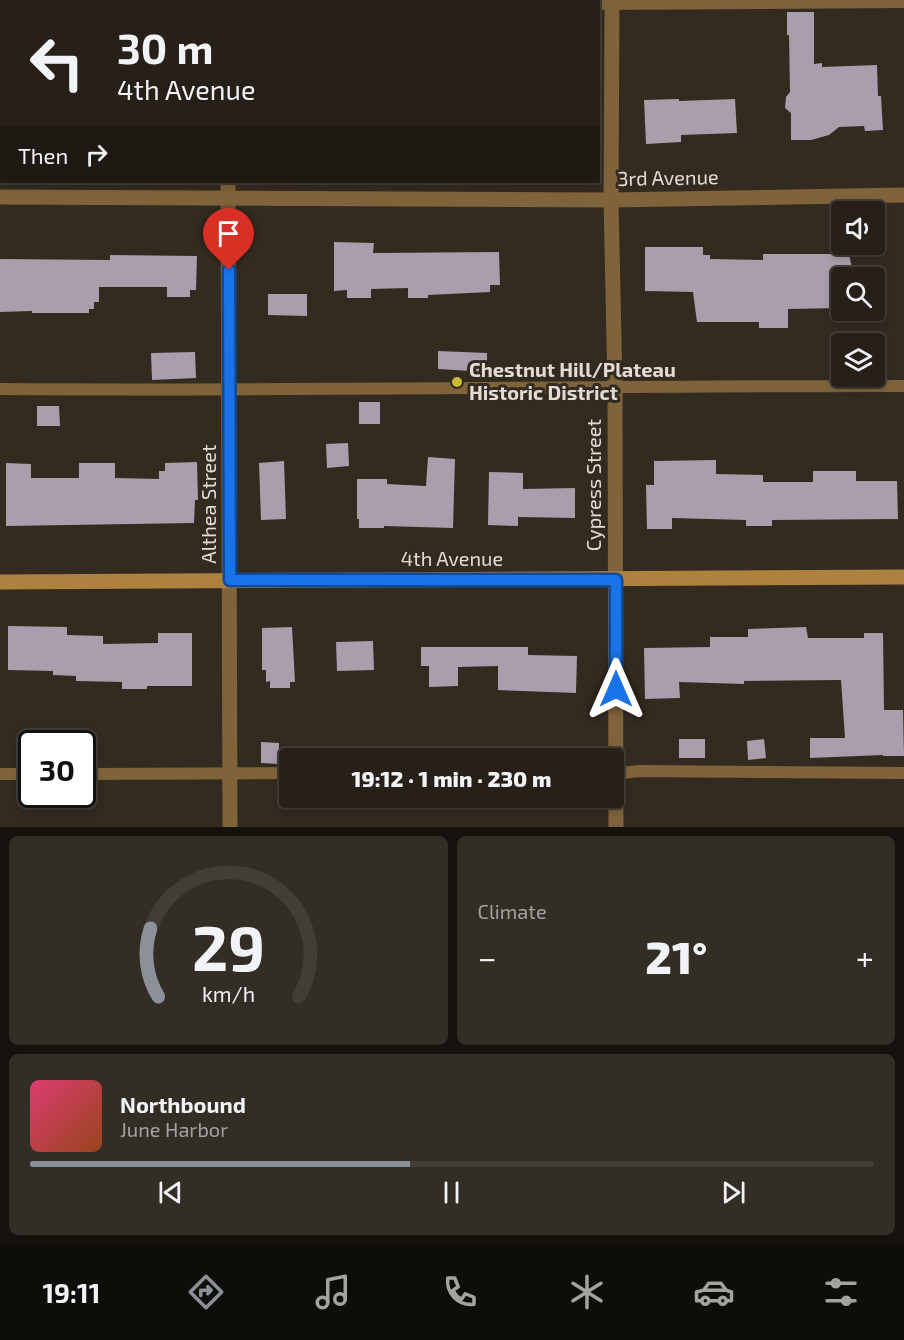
<!DOCTYPE html>
<html lang="en">
<head>
<meta charset="utf-8">
<style>
  :root { --surface:#262018; --page:#322d25; --text:#f1f3f6; --muted:#a4a3a2; --line:#423e37; --accent:#8c9099 }
  body { margin:0; font-family:"Exo 2",sans-serif; background:var(--page); color:var(--text); height:100vh; display:flex; flex-direction:column; font-size:22px; white-space:nowrap }
  * { box-sizing:border-box; margin:0 }
  p { font-size:20px; color:var(--muted) }
  .icon { flex:none; width:33px; height:33px; fill:none; stroke:currentColor; stroke-width:2; stroke-linecap:round; stroke-linejoin:round }
  .map { position:relative; height:827px; overflow:hidden }
  .drawer { display:flex; flex-direction:column; gap:9px; padding:9px; background:#15120d; flex:1 }
  .drawer>* { flex:none }
  .top-card { position:absolute; left:0px; top:0px; width:600px; height:183px; box-shadow:0 3px 9px #0003,0 0 0 2px var(--line); background:#262018; color:var(--text); overflow:hidden }
  .buttons { position:absolute; left:831px; top:201px; display:grid; gap:12px }
  .buttons a { display:grid; place-items:center; width:54px; height:54px; border-radius:6px; background:var(--surface); box-shadow:0 3px 9px #0003,0 0 0 2px var(--line); font-size:30px }
  .speed { position:absolute; left:18px; top:730px; display:flex; gap:12px; font-size:30px; font-weight:700; text-align:center }
  .speed>* { display:grid; place-content:center; width:78px; height:78px; border-radius:50%; background:var(--surface); box-shadow:0 3px 9px #0003,0 0 0 2px var(--line); line-height:1 }
  .speed .limit { border:3px solid #111; border-radius:9px; background:#fff; color:#111 }
  .pin { position:absolute; display:grid; place-items:center; width:51px; height:51px; color:#fff; margin:-62px -26px; border-radius:50% 50% 50% 0; rotate:-45deg; box-shadow:0 0 6px #0007 }
  .pin .icon { rotate:45deg }
  .me { position:absolute; width:66px; margin:-33px; rotate:0deg; stroke-linejoin:round; filter:drop-shadow(0 0 4px #0008) }
  .turn { display:flex; align-items:center; gap:21px; height:126px; padding:0 18px; font-size:27px }
  .turn .icon { width:78px; height:78px; stroke-width:2.5 }
  .turn b { display:block; font-size:42px; line-height:51px }
  .then { display:flex; align-items:center; height:57px; padding:0 18px; background:#0003; gap:12px; font-size:22px }
  .big { font-size:45px; font-weight:800; line-height:1.1 }
  .drawer .card { flex:1; display:flex; flex-direction:column; justify-content:center; gap:9px; min-width:0; padding:0 21px; border-radius:9px; background:var(--page) }
  .drawer .dial { align-items:center; gap:0 }
  .dial svg { height:156px; overflow:visible; fill:none; stroke:var(--line); stroke-width:7; stroke-linecap:round; text-anchor:middle }
  .dial text { fill:var(--text); stroke:none }
  .song { display:flex; align-items:center; gap:18px }
  .cover { width:72px; height:72px; border-radius:9px; background:linear-gradient(135deg,hsl(340 70% 55%),hsl(20 70% 35%)) }
  .played { height:6px; border-radius:3px; background:linear-gradient(90deg,var(--accent) 45%,var(--line) 45%) }
  .keys { display:flex; justify-content:space-around; direction:ltr }
  .heat { display:flex; justify-content:space-between; align-items:center; font-size:33px; direction:ltr }
  .drawer .tiles { flex:1; display:grid; gap:9px; grid-template-columns:1fr 1fr }
  .card:last-child { grid-column:span 2 }
  .trip { position:absolute; left:279px; top:748px; width:345px; height:60px; border-radius:6px; background:var(--surface); box-shadow:0 3px 9px #0003,0 0 0 2px var(--line); font-weight:800; line-height:60px; text-align:center }
  .dock { display:flex; height:96px; justify-content:space-around; align-items:center; background:#0f0d0a; color:var(--muted) }
  .dock .icon { width:42px; height:42px }
  .dock .current { color:var(--accent) }
  .dock b { font-size:27px; color:var(--text) }
  .map>svg:first-child { display:block }
  .building { fill:#a99eab }
  .lines { fill:none; stroke-linecap:round; stroke-linejoin:round }
  .lane { stroke:#7f633b; stroke-width:12 }
  .street { stroke:#7f633b; stroke-width:15 }
  .secondary { stroke:#ae813e; stroke-width:15 }
  .route-casing { stroke:#114b97; stroke-width:15 }
  .route { stroke:#1a73e8; stroke-width:10 }
  .poi-dot { fill:#cdb938; stroke:#332a20; stroke-width:2 }
  .labels { text-anchor:middle; stroke-width:6; stroke-linejoin:round; paint-order:stroke }
  .street-label { font-size:20px; fill:#e2dcd5; stroke:#332a20 }
  .poi-label { font-size:20px; font-weight:bold; fill:#e2dcd5; stroke:#332a20; text-anchor:start }
</style>
</head>
<body>
<div class="map">
<svg width="904" height="827" viewBox="0 0 904 827">
  <rect width="100%" height="100%" fill="#332a20"/>
  <!-- building -->
  <g class="building">
    <path d="M 787,12 L 814,12 L 814,64 L 822,63 L 822,67 L 877,65 L 878,96 L 881,96 L 883,130 L 865,131 L 864,126 L 839,127 L 829,135 L 811,140 L 791,140 L 791,113 L 785,108 L 786,97 L 790,92 L 789,35 L 787,35 Z"/>
    <path d="M 679,99 L 679,101 L 735,99 L 737,133 L 681,135 L 681,142 L 646,144 L 644,100 Z"/>
    <path d="M 334,242 L 374,243 L 373,253 L 499,252 L 500,285 L 490,285 L 490,292 L 428,295 L 428,298 L 408,298 L 408,288 L 371,289 L 371,298 L 347,298 L 347,290 L 334,291 Z"/>
    <path d="M 645,247 L 703,247 L 703,255 L 710,255 L 710,259 L 763,260 L 763,254 L 849,254 L 854,278 L 842,278 L 842,308 L 788,309 L 788,328 L 759,328 L 759,322 L 697,322 L 693,292 L 645,291 Z"/>
    <path d="M 110,255 L 197,256 L 196,290 L 190,290 L 190,297 L 167,297 L 167,287 L 99,287 L 99,302 L 94,302 L 94,309 L 89,309 L 89,313 L 32,313 L 32,311 L 0,312 L 0,259 L 110,260 Z"/>
    <path d="M 268,294 L 307,294 L 307,316 L 268,315 Z"/>
    <path d="M 438,351 L 487,353 L 487,372 L 438,369 Z"/>
    <path d="M 195,352 L 196,378 L 152,380 L 151,353 Z"/>
    <rect x="359" y="402" width="21" height="22"/>
    <path d="M 37,406 L 59,406 L 60,426 L 37,426 Z"/>
    <path d="M 348,443 L 349,466 L 327,468 L 326,444 Z"/>
    <path d="M 428,457 L 455,459 L 453,528 L 384,526 L 384,528 L 359,528 L 359,519 L 357,519 L 357,479 L 387,479 L 387,484 L 426,486 Z"/>
    <path d="M 716,460 L 716,474 L 763,475 L 763,482 L 813,482 L 813,471 L 856,471 L 856,481 L 897,481 L 898,519 L 772,520 L 772,526 L 746,526 L 746,520 L 672,518 L 672,529 L 647,529 L 646,485 L 654,485 L 654,461 Z"/>
    <path d="M 284,461 L 286,519 L 261,520 L 259,463 Z"/>
    <path d="M 197,462 L 198,500 L 195,500 L 194,523 L 6,526 L 6,463 L 31,464 L 31,478 L 79,478 L 79,463 L 115,463 L 115,478 L 159,479 L 159,471 L 165,471 L 165,463 Z"/>
    <path d="M 489,472 L 523,473 L 523,489 L 575,488 L 575,518 L 518,517 L 518,526 L 488,525 Z"/>
    <path d="M 8,626 L 67,627 L 67,635 L 103,636 L 103,644 L 158,643 L 158,633 L 192,633 L 192,686 L 147,686 L 147,689 L 122,689 L 122,682 L 76,681 L 76,676 L 53,675 L 53,671 L 8,670 Z"/>
    <path d="M 292,627 L 295,682 L 290,682 L 290,688 L 270,688 L 270,681 L 266,682 L 266,670 L 262,670 L 262,628 Z"/>
    <path d="M 806,627 L 808,638 L 864,638 L 864,633 L 883,633 L 884,710 L 903,710 L 904,756 L 883,756 L 883,755 L 810,758 L 810,738 L 845,738 L 841,680 L 744,681 L 744,684 L 679,682 L 680,698 L 645,699 L 644,648 L 710,647 L 710,637 L 748,637 L 748,629 Z"/>
    <path d="M 373,641 L 374,670 L 337,671 L 336,642 Z"/>
    <path d="M 421,647 L 528,647 L 528,655 L 577,656 L 576,693 L 498,690 L 498,666 L 458,667 L 458,686 L 429,687 L 429,666 L 421,666 Z"/>
    <rect x="679" y="739" width="26" height="19"/>
    <path d="M 764,739 L 766,758 L 748,760 L 747,741 Z"/>
    <path d="M 261,742 L 279,743 L 279,764 L 261,763 Z"/>
  </g>
  <g class="lines">
    <!-- lane -->
    <g class="lane">
      <path d="M 0,4 L 2,4"/>
      <path d="M 598,4 L 904,2"/>
      <path d="M 0,389 C 301,391 603,386 904,386"/>
      <path d="M 0,774 L 32,774"/>
      <path d="M 82,774 L 290,773"/>
      <path d="M 614,774 L 639,771 L 904,773"/>
    </g>
    <!-- street -->
    <g class="street">
      <path d="M 224,0 L 224,2"/>
      <path d="M 612,0 L 611,200 L 615,386 L 616,827"/>
      <path d="M 228,182 L 230,827"/>
      <path d="M 0,197 L 611,200 L 904,195"/>
    </g>
    <!-- secondary -->
    <path class="secondary" d="M 0,582 L 904,577"/>
  </g>
  <g class="lines">
    <defs>
      <path id="route" d="M 229,270 L 230,580 L 616,580 L 616,689"/>
    </defs>
    <!-- route casing -->
    <use href="#route" class="route-casing"/>
    <!-- route -->
    <use href="#route" class="route"/>
  </g>
  <!-- markers -->
  <circle class="poi-dot" cx="457" cy="382" r="6"/>
  <g class="labels">
    <!-- street labels -->
    <g class="street-label">
      <text transform="translate(668 178) rotate(-1)" y="7">3rd Avenue</text>
      <text transform="translate(594 485) rotate(-90)" y="7">Cypress Street</text>
      <text transform="translate(209 504) rotate(-90)" y="7">Althea Street</text>
      <text x="452" y="566">4th Avenue</text>
    </g>
    <!-- poi labels -->
    <g class="poi-label">
      <text x="469" y="377">Chestnut Hill/Plateau<tspan x="469" dy="23">Historic District</tspan></text>
    </g>
  </g>
</svg>
<div class="buttons">
<a><svg class="icon" aria-label="sound" viewBox="0 0 24 24"><path d="M4 9h4l5-4v14l-5-4H4zM17 9q2 3 0 6"/></svg></a>
<a><svg class="icon" aria-label="search" viewBox="0 0 24 24"><circle cx="10" cy="10" r="6"/><path d="M15 15l6 6"/></svg></a>
<a><svg class="icon" aria-label="layers" viewBox="0 0 24 24"><path d="M12 4l9 5-9 5-9-5zM3 14l9 5 9-5"/></svg></a>
</div>
<div class="speed"><div class="limit">30</div></div>
<div class="pin" style="left:229px;top:270px;background:#d93025"><svg class="icon" aria-label="arrive" viewBox="0 0 24 24"><path d="M6 21V4h12l-3 4 3 4H6"/></svg></div>
<svg class="me" style="left:616px;top:689px" viewBox="-20 -20 40 40"><path d="M0-17L14 15 0 8-14 15z" fill="#1a73e8" stroke="#fff" stroke-width="4"/></svg>
<div class="trip">19:12 · 1 min · 230 m</div>
<div class="top-card">
<div class="turn"><svg class="icon" aria-label="left" viewBox="0 0 24 24"><path d="M17 20v-9H6M10 6l-5 5 5 5"/></svg><div><b>30 m</b>4th Avenue</div></div>
<div class="then">Then<svg class="icon" aria-label="right" viewBox="0 0 24 24"><path d="M7 20v-9h11M14 6l5 5-5 5"/></svg></div>
</div>
</div>
<section class="drawer">
<div class="tiles">
<div class="card dial"><svg viewBox="0 0 100 80">
<path d="M14 69A42 42 0 1 1 86 69"/>
<path d="M14 69A42 42 0 0 1 10 34" stroke="#8c9099"/>
<text x="50" y="56" font-size="32" font-weight="700">29</text>
<text x="50" y="72" font-size="11">km/h</text>
</svg></div>
<div class="card"><p>Climate</p>
<div class="heat"><a>−</a><b class="big">21°</b><a>+</a></div>
</div>
<div class="card">
<div class="song"><i class="cover"></i><div><b>Northbound</b><p>June Harbor</p></div></div>
<div class="played"></div>
<div class="keys"><svg class="icon" aria-label="previous" viewBox="0 0 24 24"><path d="M18 5L8 12l10 7zM5 5v14"/></svg><svg class="icon" aria-label="pause" viewBox="0 0 24 24"><path d="M8 5v14M16 5v14"/></svg><svg class="icon" aria-label="next" viewBox="0 0 24 24"><path d="M6 5l10 7-10 7zM19 5v14"/></svg></div>
</div>
</div>
</section>
<nav class="dock">
<b>19:11</b>
<svg class="icon current" aria-label="directions" viewBox="0 0 24 24"><path d="M12 3l9 9-9 9-9-9zM9 14v-3h6M13 9l2 2-2 2"/></svg>
<svg class="icon" aria-label="music" viewBox="0 0 24 24"><path d="M9 18V5l10-2v13"/><circle cx="6" cy="18" r="3"/><circle cx="16" cy="16" r="3"/></svg>
<svg class="icon" aria-label="phone" viewBox="0 0 24 24"><path d="M5 4h4l2 5-3 2q2 4 5 5l2-3 5 2v4C11 20 4 13 5 4z"/></svg>
<svg class="icon" aria-label="climate" viewBox="0 0 24 24"><path d="M12 3v18M4 7l16 10M4 17L20 7"/></svg>
<svg class="icon" aria-label="car" viewBox="0 0 24 24"><path d="M5 17H2v-5l4-1 3-4h7l3 4 3 1v5h-3M9 17h6M6 11h13"/><circle cx="7" cy="17" r="2"/><circle cx="17" cy="17" r="2"/></svg>
<svg class="icon" aria-label="filters" viewBox="0 0 24 24"><path d="M4 7h16M4 17h16"/><circle cx="9" cy="7" r="2"/><circle cx="15" cy="17" r="2"/></svg>
</nav>
</body>
</html>
